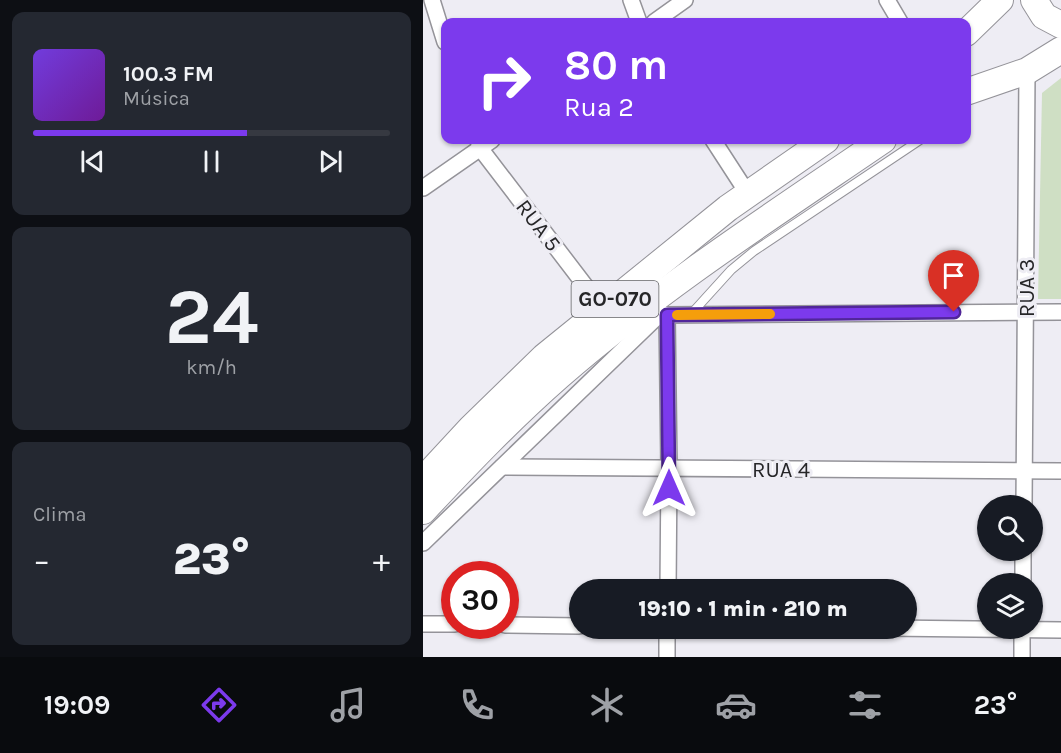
<!DOCTYPE html>
<html lang="pt">
<head>
<meta charset="utf-8">
<style>
  :root { --surface:#171b24; --page:#242831; --text:#f1f3f6; --muted:#9ea1a6; --line:#363941; --accent:#7c3aed }
  body { margin:0; font-family:Karla,sans-serif; background:var(--page); color:var(--text); height:100vh; display:flex; flex-direction:column; font-size:22px; white-space:nowrap }
  * { box-sizing:border-box; margin:0 }
  p { font-size:20px; color:var(--muted) }
  .icon { flex:none; width:33px; height:33px; fill:none; stroke:currentColor; stroke-width:2; stroke-linecap:round; stroke-linejoin:round }
  .map { position:relative; flex:1; overflow:hidden }
  .details { display:flex; flex-direction:column; gap:12px; padding:12px; background:#0d0f14; width:423px }
  .details>* { flex:none }
  .guide { position:absolute; left:18px; top:18px; width:530px; height:126px; border-radius:12px; box-shadow:0 2px 4px #0004; background:#7c3aed; color:#fff; overflow:hidden }
  .fabs { position:absolute; left:554px; top:495px; display:grid; gap:12px }
  .fabs a { display:grid; place-items:center; width:66px; height:66px; border-radius:50%; background:var(--surface); box-shadow:0 2px 4px #0004; font-size:30px }
  .speed { position:absolute; left:18px; top:561px; display:flex; gap:12px; font-size:30px; font-weight:700; text-align:center }
  .speed>* { display:grid; place-content:center; width:78px; height:78px; border-radius:50%; background:var(--surface); box-shadow:0 2px 4px #0004; line-height:1 }
  .speed .limit { border:9px solid #d22; background:#fff; color:#111 }
  .pin { position:absolute; display:grid; place-items:center; width:51px; height:51px; color:#fff; margin:-62px -26px; border-radius:50% 50% 50% 0; rotate:-45deg; box-shadow:0 0 6px #0007 }
  .pin .icon { rotate:45deg }
  .me { position:absolute; width:66px; margin:-33px; rotate:0deg; stroke-linejoin:round; filter:drop-shadow(0 0 4px #0008) }
  .turn { display:flex; align-items:center; gap:21px; height:126px; padding:0 24px; font-size:27px }
  .turn .icon { width:78px; height:78px; stroke-width:2.5 }
  .turn b { display:block; font-size:42px; line-height:51px }
  .big { font-size:45px; font-weight:800; line-height:1.1 }
  .details .widget { flex:1; display:flex; flex-direction:column; justify-content:center; gap:9px; min-width:0; padding:0 21px; border-radius:12px; background:var(--page) }
  .details .dial { align-items:center; gap:0 }
  .dial b { font-size:78px; line-height:1 }
  .song { display:flex; align-items:center; gap:18px }
  .cover { width:72px; height:72px; border-radius:9px; background:linear-gradient(135deg,hsl(260 70% 55%),hsl(280 70% 35%)) }
  .played { height:6px; border-radius:3px; background:linear-gradient(90deg,var(--accent) 60%,var(--line) 60%) }
  .keys { display:flex; justify-content:space-around; direction:ltr }
  .heat { display:flex; justify-content:space-between; align-items:center; font-size:33px; direction:ltr }
  .trip { position:absolute; left:146px; top:579px; width:348px; height:60px; border-radius:30px; background:var(--surface); box-shadow:0 2px 4px #0004; font-weight:800; line-height:60px; text-align:center }
  .dock { display:flex; height:96px; justify-content:space-around; align-items:center; background:#090b0e; color:var(--muted) }
  .dock .icon { width:42px; height:42px }
  .dock .on { color:var(--accent) }
  .dock b { font-size:27px; color:var(--text) }
  main { display:flex; flex:1; min-height:0 }
  .map>svg:first-child { display:block }
  .green { fill:#cfdfc4 }
  .lines { fill:none; stroke-linecap:round; stroke-linejoin:round }
  .service-casing { stroke:#949399; stroke-width:10 }
  .minor-casing { stroke:#949399; stroke-width:18 }
  .trunk-casing { stroke:#949399; stroke-width:28 }
  .service { stroke:#fff; stroke-width:8 }
  .minor { stroke:#fff; stroke-width:15 }
  .trunk { stroke:#fff; stroke-width:26 }
  .route-casing { stroke:#51269a; stroke-width:15 }
  .route { stroke:#7c3aed; stroke-width:10 }
  .slow { stroke:#f59e0b; stroke-width:10 }
  .labels { text-anchor:middle; stroke-width:6; stroke-linejoin:round; paint-order:stroke }
  .shield { fill:#eeedf4; stroke:#626265; stroke-width:1.5 }
  .shield-label { font-size:21px; font-weight:bold; fill:#262628 }
  .street-label { font-size:22px; fill:#262628; stroke:#eeedf4 }
</style>
</head>
<body>
<main>
<section class="details">
<div class="widget">
<div class="song"><i class="cover"></i><div><b>100.3 FM</b><p>Música</p></div></div>
<div class="played"></div>
<div class="keys"><svg class="icon" aria-label="previous" viewBox="0 0 24 24"><path d="M18 5L8 12l10 7zM5 5v14"/></svg><svg class="icon" aria-label="pause" viewBox="0 0 24 24"><path d="M8 5v14M16 5v14"/></svg><svg class="icon" aria-label="next" viewBox="0 0 24 24"><path d="M6 5l10 7-10 7zM19 5v14"/></svg></div>
</div>
<div class="widget dial"><b>24</b><p>km/h</p></div>
<div class="widget"><p>Clima</p>
<div class="heat"><a>−</a><b class="big">23°</b><a>+</a></div>
</div>
</section>
<div class="map">
<svg width="638" height="657" viewBox="0 0 638 657">
  <rect width="100%" height="100%" fill="#eeedf4"/>
  <!-- green -->
  <path class="green" d="M 638,78 L 638,299 L 615,299 L 619,93 Z"/>
  <g class="lines">
    <defs>
      <path id="service" d="M 269,313 L 308,270 L 331,251 L 497,140"/>
      <g id="minor">
        <path d="M 9,0 L 22,42"/>
        <path d="M 208,0 L 216,22"/>
        <path d="M 464,0 L 477,22"/>
        <path d="M 231,22 L 262,0"/>
        <path d="M 55,140 L 57,148 L 180,309"/>
        <path d="M 290,140 L 325,194"/>
        <path d="M 0,188 L 69,140"/>
        <path d="M 229,301 L 238,313 L 244,315 L 638,312"/>
        <path d="M 244,315 L 246,468 L 245,590"/>
        <path d="M 79,467 L 638,471"/>
        <path d="M 601,506 L 604,71"/>
        <path d="M 0,543 L 238,313"/>
        <path d="M 600,584 L 600,550"/>
        <path d="M 0,624 L 32,624"/>
        <path d="M 82,625 L 156,626"/>
        <path d="M 464,628 L 638,630"/>
        <path d="M 244,657 L 244,628"/>
        <path d="M 599,657 L 599,628"/>
      </g>
      <g id="trunk">
        <path d="M 611,0 L 621,16 L 638,25"/>
        <path d="M 543,33 L 577,0"/>
        <path d="M 543,92 L 604,71 L 638,50"/>
        <path d="M 0,480 L 48,428 L 121,357 L 305,208 L 403,140"/>
        <path d="M 0,511 C 44,464 87,419 136,376 C 237,288 350,215 460,140"/>
      </g>
    </defs>
    <!-- service casing -->
    <use href="#service" class="service-casing"/>
    <!-- minor casing -->
    <use href="#minor" class="minor-casing"/>
    <!-- trunk casing -->
    <use href="#trunk" class="trunk-casing"/>
    <!-- service -->
    <use href="#service" class="service"/>
    <!-- minor -->
    <use href="#minor" class="minor"/>
    <!-- trunk -->
    <use href="#trunk" class="trunk"/>
  </g>
  <g class="lines">
    <defs>
      <path id="route" d="M 246,488 L 244,315 L 531,312"/>
    </defs>
    <!-- route casing -->
    <use href="#route" class="route-casing"/>
    <!-- route -->
    <use href="#route" class="route"/>
    <!-- slow -->
    <path class="slow" d="M 254,315 L 347,314"/>
  </g>
  <g class="labels">
    <!-- shield labels -->
    <rect class="shield" x="148.5" y="281" width="87" height="36" rx="4.5"/>
    <g class="shield-label">
      <text x="192" y="306">GO-070</text>
    </g>
    <!-- street labels -->
    <g class="street-label">
      <text transform="translate(116 225) rotate(53)" y="8">RUA 5</text>
      <text transform="translate(603 288) rotate(-90)" y="8">RUA 3</text>
      <text x="358" y="477">RUA 4</text>
    </g>
  </g>
</svg>
<div class="fabs">
<a><svg class="icon" aria-label="search" viewBox="0 0 24 24"><circle cx="10" cy="10" r="6"/><path d="M15 15l6 6"/></svg></a>
<a><svg class="icon" aria-label="layers" viewBox="0 0 24 24"><path d="M12 4l9 5-9 5-9-5zM3 14l9 5 9-5"/></svg></a>
</div>
<div class="speed"><div class="limit">30</div></div>
<div class="pin" style="left:531px;top:312px;background:#d93025"><svg class="icon" aria-label="arrive" viewBox="0 0 24 24"><path d="M6 21V4h12l-3 4 3 4H6"/></svg></div>
<svg class="me" style="left:246px;top:488px" viewBox="-20 -20 40 40"><path d="M0-17L14 15 0 8-14 15z" fill="#7c3aed" stroke="#fff" stroke-width="4"/></svg>
<div class="trip">19:10 · 1 min · 210 m</div>
<div class="guide">
<div class="turn"><svg class="icon" aria-label="right" viewBox="0 0 24 24"><path d="M7 20v-9h11M14 6l5 5-5 5"/></svg><div><b>80 m</b>Rua 2</div></div>
</div>
</div>
</main>
<nav class="dock">
<b>19:09</b>
<svg class="icon on" aria-label="directions" viewBox="0 0 24 24"><path d="M12 3l9 9-9 9-9-9zM9 14v-3h6M13 9l2 2-2 2"/></svg>
<svg class="icon" aria-label="music" viewBox="0 0 24 24"><path d="M9 18V5l10-2v13"/><circle cx="6" cy="18" r="3"/><circle cx="16" cy="16" r="3"/></svg>
<svg class="icon" aria-label="phone" viewBox="0 0 24 24"><path d="M5 4h4l2 5-3 2q2 4 5 5l2-3 5 2v4C11 20 4 13 5 4z"/></svg>
<svg class="icon" aria-label="climate" viewBox="0 0 24 24"><path d="M12 3v18M4 7l16 10M4 17L20 7"/></svg>
<svg class="icon" aria-label="car" viewBox="0 0 24 24"><path d="M5 17H2v-5l4-1 3-4h7l3 4 3 1v5h-3M9 17h6M6 11h13"/><circle cx="7" cy="17" r="2"/><circle cx="17" cy="17" r="2"/></svg>
<svg class="icon" aria-label="filters" viewBox="0 0 24 24"><path d="M4 7h16M4 17h16"/><circle cx="9" cy="7" r="2"/><circle cx="15" cy="17" r="2"/></svg>
<b>23°</b>
</nav>
</body>
</html>
